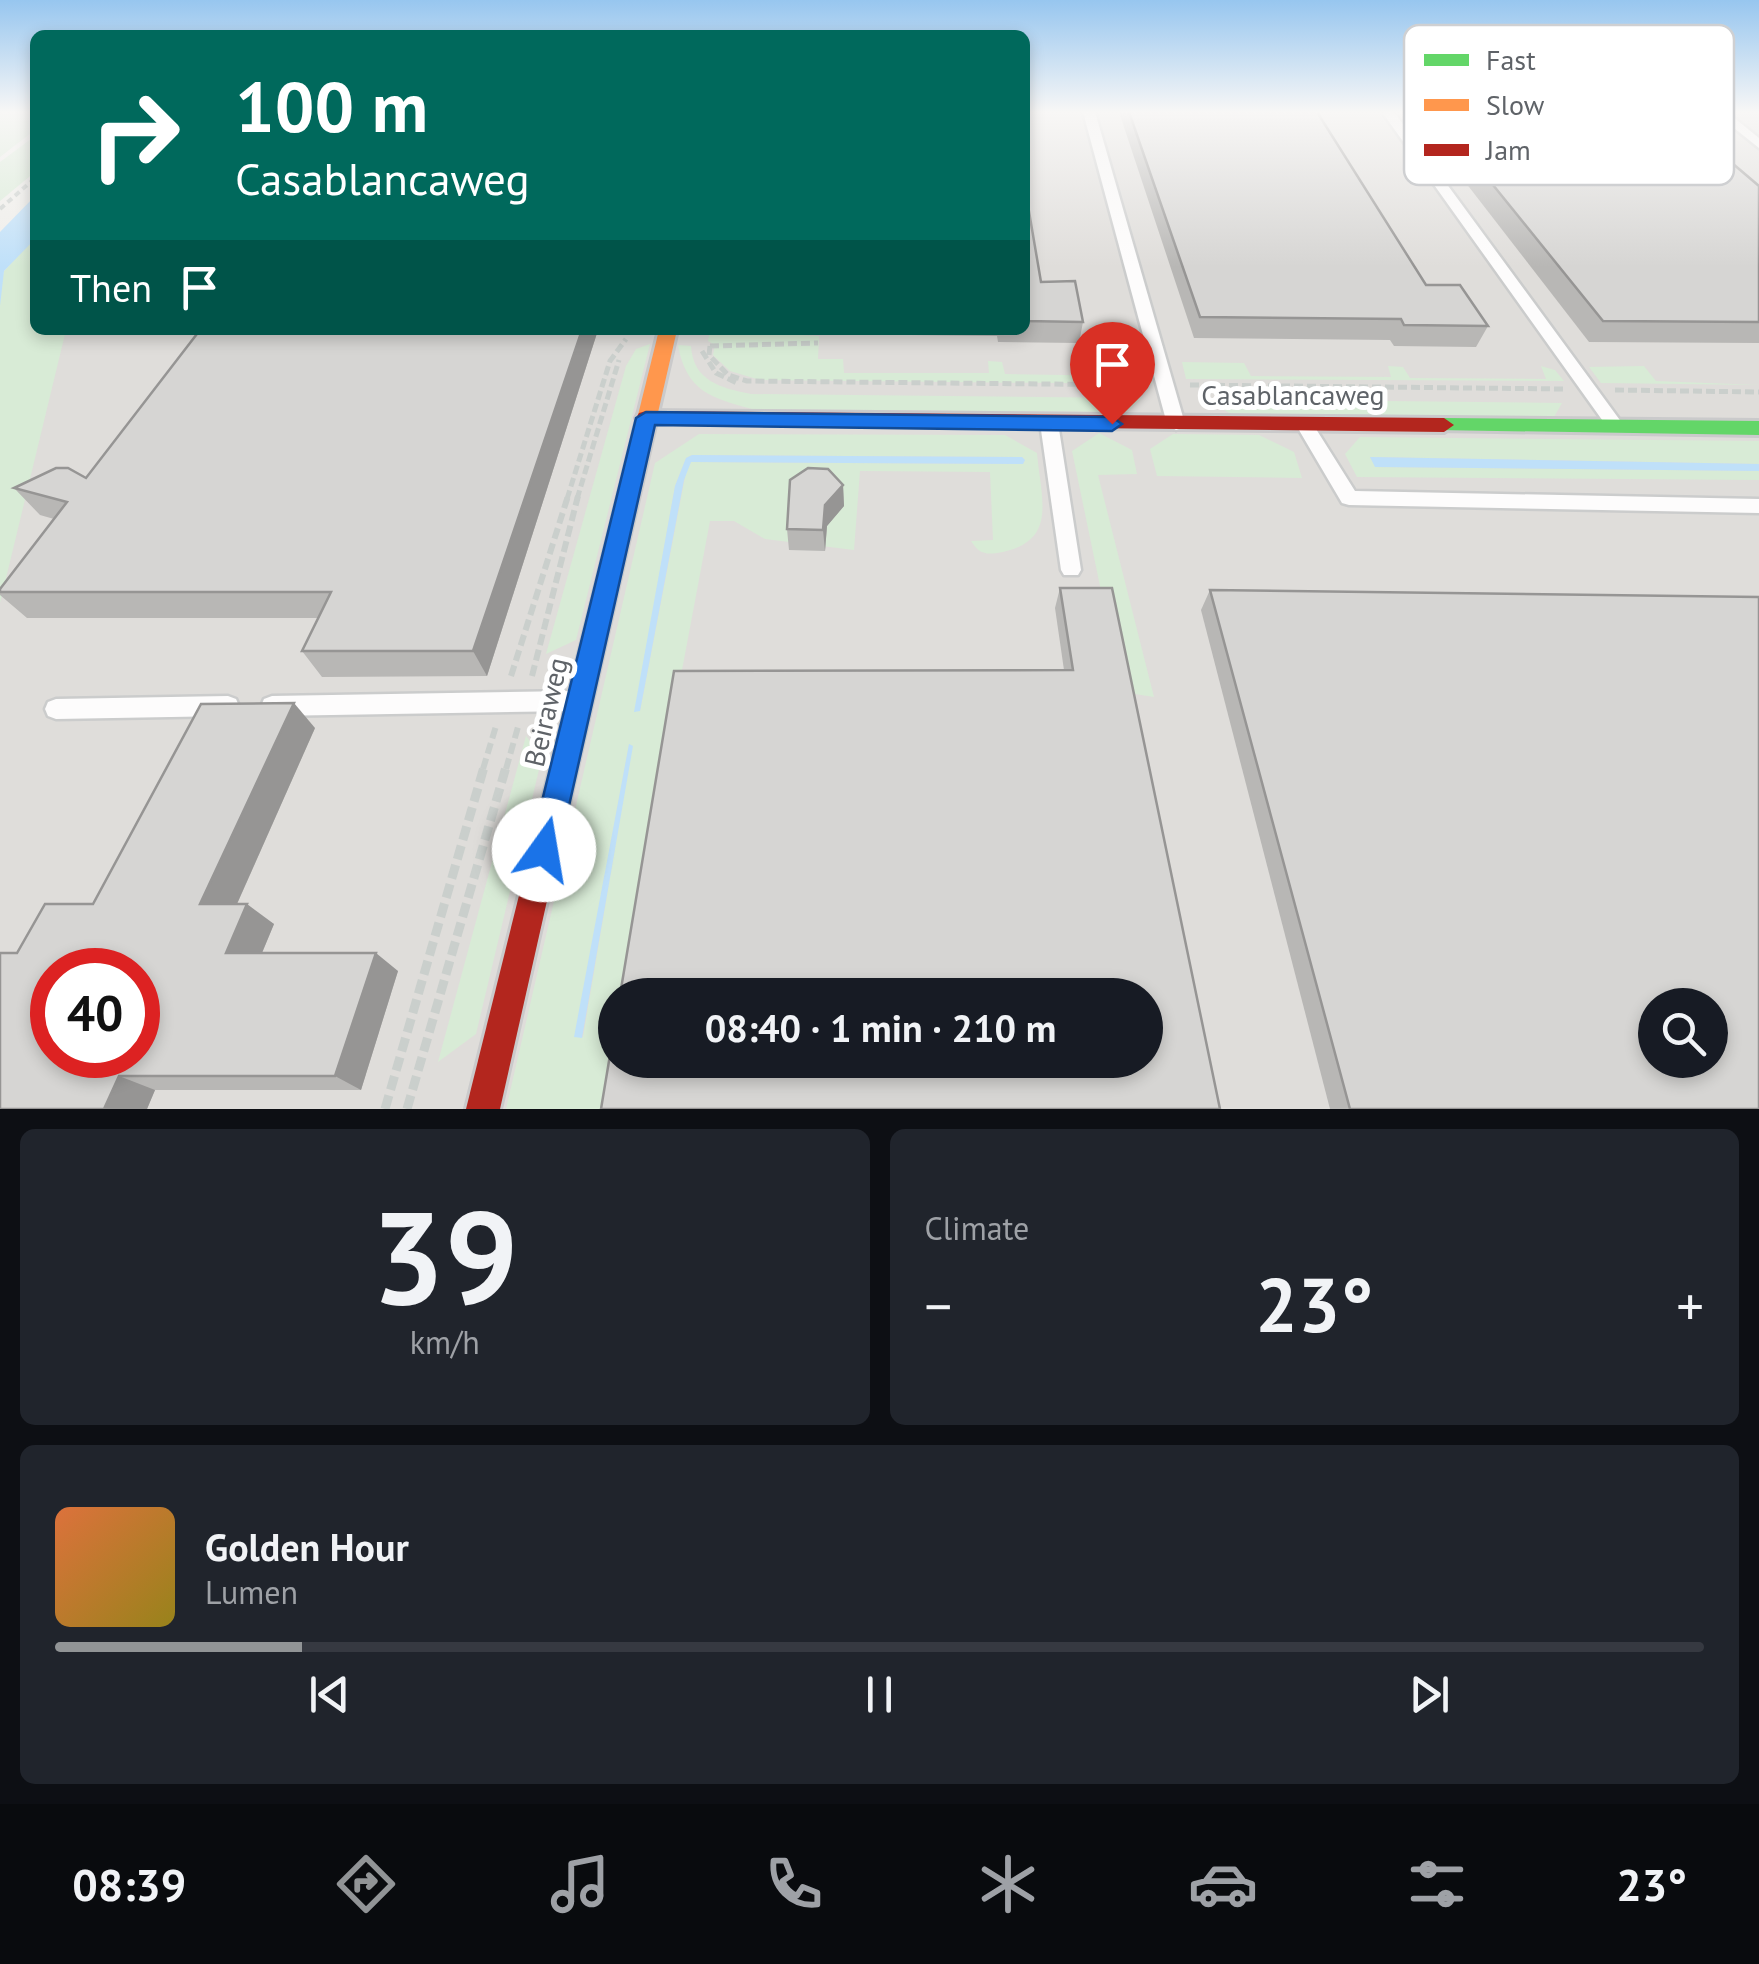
<!DOCTYPE html>
<html lang="en">
<head>
<meta charset="utf-8">
<style>
  :root { --surface:#171b24; --page:#20242c; --text:#f1f3f6; --muted:#9ea1a6; --line:#363941; --accent:#919496 }
  body { margin:0; font-family:"PT Sans",sans-serif; background:var(--page); color:var(--text); height:100vh; display:flex; flex-direction:column; font-size:38px; white-space:nowrap }
  * { box-sizing:border-box; margin:0 }
  p { font-size:32px; color:var(--muted) }
  .icon { flex:none; width:55px; height:55px; fill:none; stroke:currentColor; stroke-width:2; stroke-linecap:round; stroke-linejoin:round }
  .map { position:relative; height:1109px; overflow:hidden }
  .sheet { display:flex; flex-direction:column; gap:20px; padding:20px; background:#0d0f14; flex:1 }
  .sheet>* { flex:none }
  .hud { position:absolute; left:30px; top:30px; width:1000px; height:305px; border-radius:15px; box-shadow:0 5px 15px #0003; background:#00695c; color:#fff; overflow:hidden }
  .fabs { position:absolute; left:1638px; top:988px; display:grid; gap:20px }
  .fabs a { display:grid; place-items:center; width:90px; height:90px; border-radius:50%; background:var(--surface); box-shadow:0 5px 15px #0003; font-size:50px }
  .speed { position:absolute; left:30px; top:948px; display:flex; gap:20px; font-size:50px; font-weight:700; text-align:center }
  .speed>* { display:grid; place-content:center; width:130px; height:130px; border-radius:50%; background:var(--surface); box-shadow:0 5px 15px #0003; line-height:1 }
  .speed .limit { border:15px solid #d22; background:#fff; color:#111 }
  .pin { position:absolute; display:grid; place-items:center; width:85px; height:85px; color:#fff; margin:-102px -42px; border-radius:50% 50% 50% 0; rotate:-45deg; box-shadow:0 0 10px #0007 }
  .pin .icon { rotate:45deg }
  .me { position:absolute; width:110px; margin:-55px; rotate:13deg; stroke-linejoin:round; filter:drop-shadow(0 0 8px #0008) }
  .turn { display:flex; align-items:center; gap:35px; height:210px; padding:0 40px; font-size:45px }
  .turn .icon { width:130px; height:130px; stroke-width:2.5 }
  .turn b { display:block; font-size:70px; line-height:85px }
  .then { display:flex; align-items:center; height:95px; padding:0 40px; background:#0003; gap:20px; font-size:38px }
  .big { font-size:75px; font-weight:600; line-height:1.1 }
  .sheet .card { flex:1; display:flex; flex-direction:column; justify-content:center; gap:15px; min-width:0; padding:0 35px; border-radius:15px; background:var(--page) }
  .sheet .dial { align-items:center; gap:0 }
  .dial b { font-size:130px; line-height:1 }
  .song { display:flex; align-items:center; gap:30px }
  .cover { width:120px; height:120px; border-radius:15px; background:linear-gradient(135deg,hsl(20 70% 55%),hsl(50 70% 35%)) }
  .played { height:10px; border-radius:5px; background:linear-gradient(90deg,var(--accent) 15%,var(--line) 15%) }
  .keys { display:flex; justify-content:space-around; direction:ltr }
  .heat { display:flex; justify-content:space-between; align-items:center; font-size:55px; direction:ltr }
  .sheet .tiles { flex:1; display:grid; gap:20px; grid-template-columns:1fr 1fr }
  .card:last-child { grid-column:span 2 }
  .trip { position:absolute; left:598px; top:978px; width:565px; height:100px; border-radius:50px; background:var(--surface); box-shadow:0 5px 15px #0003; font-weight:600; line-height:100px; text-align:center }
  .menu { display:flex; height:160px; justify-content:space-around; align-items:center; background:#090b0e; color:var(--muted) }
  .menu .icon { width:70px; height:70px }
  .menu .current { color:var(--accent) }
  .menu b { font-size:45px; color:var(--text) }
  .map>svg:first-child { display:block }
  .industrial { fill:#dfddda; fill-rule:evenodd }
  .green { fill:#d8ebd6; fill-rule:evenodd }
  .water { fill:#bfe0f9 }
  .lines { fill:none; stroke-linecap:round; stroke-linejoin:round }
  .lane-casing { stroke:#cbcccc; stroke-width:5 }
  .fast-casing { stroke:#cacacb; stroke-width:6 }
  .slow-casing { stroke:#cacacb; stroke-width:6 }
  .jam-casing { stroke:#cacacb; stroke-width:6 }
  .path-far3 { stroke:#cacfcc; stroke-width:4; stroke-dasharray:6 4; stroke-linecap:butt }
  .path-far2 { stroke:#cacfcc; stroke-width:5; stroke-dasharray:9 4; stroke-linecap:butt }
  .path-far1 { stroke:#cacfcc; stroke-width:6; stroke-dasharray:11 5; stroke-linecap:butt }
  .path { stroke:#cacfcc; stroke-width:9; stroke-dasharray:14 6; stroke-linecap:butt }
  .lane { fill:#fdfcfc; fill-rule:evenodd }
  .fast { fill:#63d668; fill-rule:evenodd }
  .slow { fill:#ff974d; fill-rule:evenodd }
  .jam { fill:#b3261e; fill-rule:evenodd }
  .wall { fill:#b8b7b5 }
  .shaded-wall { fill:#969594 }
  .building { fill:#d6d5d3; stroke:#969594; stroke-width:2.5; fill-rule:evenodd }
  .route { fill:#1a73e8; stroke:#114b97; stroke-width:2.5 }
  .labels { text-anchor:middle; stroke-width:10; stroke-linejoin:round; paint-order:stroke }
  .street-label { font-size:28px; fill:#5f6368; stroke:#fff }
  .key { fill:#fff; stroke:#cfd0d2; stroke-width:2.5 }
  .key-label { font-size:28px; fill:#5f6368 }
</style>
</head>
<body>
<div class="map">
<svg width="1759" height="1109" viewBox="0 0 1759 1109">
  <rect width="100%" height="100%" fill="#efeeea"/>
  <!-- industrial -->
  <path class="industrial" d="M 1025,112 L 1759,112 L 1759,1109 L 0,1109 L 0,361 L 35,330 L 1025,330 ZM 52,970 L 138,970 L 138,1055 L 52,1055 ZM 615,995 L 1145,995 L 1145,1060 L 615,1060 ZM 1655,1005 L 1710,1005 L 1710,1060 L 1655,1060 Z"/>
  <!-- green -->
  <g class="green">
    <path d="M 0,112 L 35,112 L 35,130 L 0,157 Z"/>
    <path d="M 35,136 L 35,172 L 0,201 L 0,162 Z"/>
    <path d="M 35,238 L 35,330 L 66,330 L 0,603 L 0,289 L 4,271 Z"/>
    <path d="M 710,330 L 819,336 L 818,359 L 843,359 L 844,373 L 989,373 L 988,361 L 1002,362 L 1005,374 L 1128,376 L 1126,363 L 1146,364 L 1152,384 L 760,380 L 730,371 L 713,355 L 715,345 L 708,341 Z"/>
    <path d="M 650,344 L 576,640 L 546,654 L 626,366 L 636,349 Z"/>
    <path d="M 678,345 L 691,346 C 693,381 721,388 751,394 L 1141,398 L 1126,412 L 752,409 C 711,398 686,391 678,345 Z"/>
    <path d="M 1182,362 L 1244,363 L 1251,376 L 1391,377 L 1388,366 L 1403,367 L 1410,378 L 1546,379 L 1541,366 L 1555,370 L 1564,381 L 1186,379 Z"/>
    <path d="M 1644,366 L 1656,381 L 1759,385 L 1601,383 L 1589,367 Z"/>
    <path d="M 1206,399 L 1562,403 L 1554,417 L 1231,414 Z"/>
    <path d="M 1099,433 L 1132,450 L 1137,474 L 1098,475 L 1154,697 L 1122,692 L 1072,451 Z"/>
    <path d="M 699,434 L 1005,435 L 1037,453 C 1041,500 1059,543 997,553 C 984,555 978,552 971,541 L 993,540 L 990,472 L 860,471 L 854,550 L 765,539 L 734,521 L 710,521 L 621,995 L 615,995 L 615,1026 L 601,1109 L 506,1109 L 655,463 ZM 692,455 L 1022,457 L 1025,460 L 1023,464 L 691,462 L 686,472 L 640,711 L 635,711 L 675,486 L 686,458 ZM 629,745 L 632,747 L 583,1037 L 575,1037 Z"/>
    <path d="M 1173,434 L 1259,435 L 1294,452 L 1302,478 L 1157,476 L 1150,449 Z"/>
    <path d="M 1360,437 L 1759,441 L 1759,464 L 1370,457 L 1376,467 L 1759,471 L 1759,480 L 1357,477 L 1345,454 Z"/>
    <path d="M 526,736 L 542,757 L 476,1034 L 438,1062 Z"/>
  </g>
  <!-- water -->
  <g class="water">
    <path d="M 35,196 L 35,239 L 4,271 L 0,306 L 0,232 Z"/>
    <path d="M 692,455 L 1022,457 L 1025,460 L 1023,464 L 691,462 L 684,480 L 640,711 L 634,712 L 675,486 L 686,458 Z"/>
    <path d="M 1370,457 L 1759,464 L 1759,471 L 1375,467 Z"/>
    <path d="M 629,744 L 633,746 L 582,1038 L 574,1037 Z"/>
  </g>
  <g class="lines">
    <defs>
      <g id="lane">
        <path d="M 1083,112 L 1095,112 L 1185,424 L 1182,428 L 1176,430 L 1167,424 Z"/>
        <path d="M 1382,112 L 1394,112 L 1622,423 L 1625,427 L 1622,431 L 1610,431 Z"/>
        <path d="M 1714,112 L 1727,112 L 1759,138 L 1759,148 Z"/>
        <path d="M 1049,417 L 1058,423 L 1081,570 L 1078,575 L 1064,575 L 1061,570 L 1040,423 Z"/>
        <path d="M 1305,419 L 1311,421 L 1355,491 L 1759,499 L 1759,513 L 1349,505 L 1342,503 L 1296,425 Z"/>
        <path d="M 573,691 L 581,694 L 584,701 L 581,708 L 573,711 L 272,716 L 264,713 L 261,706 L 264,699 L 272,696 Z"/>
        <path d="M 228,696 L 236,699 L 239,706 L 236,713 L 228,716 L 56,719 L 48,716 L 45,709 L 48,702 L 56,699 Z"/>
      </g>
      <path id="fast" d="M 1444,418 L 1759,421 L 1759,435 L 1437,430 L 1434,425 Z"/>
      <path id="slow" d="M 659,330 L 677,330 L 621,573 L 618,579 L 602,579 L 599,573 Z"/>
      <g id="jam">
        <path d="M 646,411 L 1444,418 L 1454,425 L 1444,432 L 639,423 L 636,418 L 639,413 Z"/>
        <path d="M 610,564 L 618,567 L 621,573 L 500,1109 L 466,1109 L 599,573 L 602,567 Z"/>
      </g>
    </defs>
    <!-- lane casing -->
    <use href="#lane" class="lane-casing"/>
    <!-- fast casing -->
    <use href="#fast" class="fast-casing"/>
    <!-- slow casing -->
    <use href="#slow" class="slow-casing"/>
    <!-- jam casing -->
    <use href="#jam" class="jam-casing"/>
    <!-- path-far3 -->
    <path class="path-far3" d="M 0,209 L 35,178"/>
    <!-- path-far2 -->
    <g class="path-far2">
      <path d="M 710,346 L 709,355 L 728,375 L 747,381 L 1143,385"/>
      <path d="M 710,346 L 818,343"/>
      <path d="M 702,351 L 716,373 L 739,384"/>
      <path d="M 1190,385 L 1563,389"/>
      <path d="M 1615,390 L 1759,392"/>
      <path d="M 567,499 L 610,361 L 626,339"/>
      <path d="M 577,499 L 619,360"/>
    </g>
    <!-- path-far1 -->
    <g class="path-far1">
      <path d="M 511,676 L 568,496"/>
      <path d="M 532,676 L 578,496"/>
      <path d="M 483,769 L 496,726"/>
      <path d="M 506,769 L 518,727"/>
    </g>
    <!-- path -->
    <g class="path">
      <path d="M 385,1109 L 484,767"/>
      <path d="M 407,1109 L 506,767"/>
    </g>
    <!-- lane -->
    <use href="#lane" class="lane"/>
    <!-- fast -->
    <use href="#fast" class="fast"/>
    <!-- slow -->
    <use href="#slow" class="slow"/>
    <!-- jam -->
    <use href="#jam" class="jam"/>
  </g>
  <!-- wall -->
  <g class="wall">
    <path d="M 1119,112 L 1317,112 L 1426,285 L 1488,326 L 1476,347 L 1394,346 L 1390,340 L 1194,338 Z"/>
    <path d="M 1411,112 L 1672,112 L 1759,186 L 1759,343 L 1589,342 Z"/>
    <path d="M 1025,188 L 1041,282 L 1083,322 L 1079,343 L 998,342 L 997,336 L 737,333 L 737,330 L 1025,330 Z"/>
    <path d="M 200,330 L 598,330 L 487,676 L 322,677 L 302,651 L 319,618 L 27,618 L 0,595 L 0,589 L 54,519 L 40,515 L 14,488 L 86,478 Z"/>
    <path d="M 843,485 L 844,506 L 827,526 L 825,551 L 789,550 L 787,529 Z"/>
    <path d="M 1060,588 L 1220,1109 L 1064,670 L 1055,608 Z"/>
    <path d="M 1210,590 L 1759,1109 L 1330,1109 L 1201,610 Z"/>
    <path d="M 315,728 L 237,904 L 274,924 L 262,953 L 398,971 L 361,1090 L 155,1090 L 147,1109 L 0,1109 L 17,953 L 93,904 Z"/>
  </g>
  <!-- shaded-wall -->
  <g class="shaded-wall">
    <path d="M 582,330 L 598,330 L 487,676 L 473,651 Z"/>
    <path d="M 843,485 L 844,506 L 827,526 L 825,551 L 823,530 L 825,505 Z"/>
    <path d="M 294,703 L 315,728 L 228,924 L 200,904 Z"/>
    <path d="M 247,904 L 274,924 L 254,972 L 226,953 Z"/>
    <path d="M 376,953 L 398,971 L 361,1090 L 335,1076 Z"/>
    <path d="M 119,1076 L 155,1090 L 147,1109 L 104,1109 Z"/>
  </g>
  <!-- building -->
  <g class="building">
    <path d="M 1129,112 L 1317,112 L 1426,285 L 1460,285 L 1488,326 L 1404,325 L 1401,319 L 1200,317 Z"/>
    <path d="M 1434,112 L 1672,112 L 1759,186 L 1759,322 L 1603,321 Z"/>
    <path d="M 1025,188 L 1041,282 L 1075,281 L 1083,322 L 1025,321 Z"/>
    <path d="M 200,330 L 582,330 L 473,651 L 302,651 L 331,592 L 0,592 L 0,589 L 67,502 L 14,488 L 56,468 L 68,468 L 86,478 Z"/>
    <path d="M 808,468 L 828,469 L 843,485 L 825,505 L 823,530 L 787,529 L 790,480 Z"/>
    <path d="M 1060,588 L 1112,588 L 1220,1109 L 601,1109 L 615,1025 L 615,1060 L 1145,1060 L 1145,995 L 620,995 L 674,671 L 1073,670 Z"/>
    <path d="M 1210,590 L 1759,597 L 1759,1109 L 1350,1109 ZM 1655,1005 L 1710,1005 L 1710,1060 L 1655,1060 Z"/>
    <path d="M 294,703 L 200,904 L 247,904 L 226,953 L 376,953 L 335,1076 L 119,1076 L 104,1109 L 0,1109 L 0,953 L 17,953 L 45,904 L 93,904 L 201,704 ZM 52,970 L 138,970 L 138,1055 L 52,1055 Z"/>
  </g>
  <!-- sky -->
  <linearGradient id="sky" x2="0" y2="1"><stop stop-color="#97c6ef"/><stop offset="0.42" stop-color="#f8f7f6"/><stop offset="1" stop-color="#f8f7f6" stop-opacity="0"/></linearGradient>
  <rect width="1759" height="267" fill="url(#sky)"/>
  <!-- route -->
  <path class="route" d="M 646,412 L 1112,417 L 1122,424 L 1112,431 L 655,425 L 559,850 L 555,859 L 544,863 L 534,859 L 530,850 L 636,418 Z"/>
  <g class="labels">
    <!-- street labels -->
    <g class="street-label">
      <text x="1293" y="405">Casablancaweg</text>
      <text transform="translate(546 712) rotate(-77)" y="10">Beiraweg</text>
    </g>
  </g>
  <!-- legend -->
  <rect x="1404" y="25" width="330" height="160" rx="15" class="key"/>
  <rect x="1424" y="54" width="45" height="12" fill="#63d668"/>
  <rect x="1424" y="99" width="45" height="12" fill="#ff974d"/>
  <rect x="1424" y="144" width="45" height="12" fill="#b3261e"/>
  <g class="key-label">
    <text x="1486" y="70">Fast</text>
    <text x="1486" y="115">Slow</text>
    <text x="1486" y="160">Jam</text>
  </g>
</svg>
<div class="fabs">
<a><svg class="icon" aria-label="search" viewBox="0 0 24 24"><circle cx="10" cy="10" r="6"/><path d="M15 15l6 6"/></svg></a>
</div>
<div class="speed"><div class="limit">40</div></div>
<div class="pin" style="left:1112px;top:424px;background:#d93025"><svg class="icon" aria-label="arrive" viewBox="0 0 24 24"><path d="M6 21V4h12l-3 4 3 4H6"/></svg></div>
<svg class="me" style="left:544px;top:850px" viewBox="-20 -20 40 40"><circle r="19" fill="#fff"/><path d="M0-13L10 11 0 6-10 11z" fill="#1a73e8"/></svg>
<div class="trip">08:40 · 1 min · 210 m</div>
<div class="hud">
<div class="turn"><svg class="icon" aria-label="right" viewBox="0 0 24 24"><path d="M7 20v-9h11M14 6l5 5-5 5"/></svg><div><b>100 m</b>Casablancaweg</div></div>
<div class="then">Then<svg class="icon" aria-label="arrive" viewBox="0 0 24 24"><path d="M6 21V4h12l-3 4 3 4H6"/></svg></div>
</div>
</div>
<section class="sheet">
<div class="tiles">
<div class="card dial"><b>39</b><p>km/h</p></div>
<div class="card"><p>Climate</p>
<div class="heat"><a>−</a><b class="big">23°</b><a>+</a></div>
</div>
<div class="card">
<div class="song"><i class="cover"></i><div><b>Golden Hour</b><p>Lumen</p></div></div>
<div class="played"></div>
<div class="keys"><svg class="icon" aria-label="previous" viewBox="0 0 24 24"><path d="M18 5L8 12l10 7zM5 5v14"/></svg><svg class="icon" aria-label="pause" viewBox="0 0 24 24"><path d="M8 5v14M16 5v14"/></svg><svg class="icon" aria-label="next" viewBox="0 0 24 24"><path d="M6 5l10 7-10 7zM19 5v14"/></svg></div>
</div>
</div>
</section>
<nav class="menu">
<b>08:39</b>
<svg class="icon current" aria-label="directions" viewBox="0 0 24 24"><path d="M12 3l9 9-9 9-9-9zM9 14v-3h6M13 9l2 2-2 2"/></svg>
<svg class="icon" aria-label="music" viewBox="0 0 24 24"><path d="M9 18V5l10-2v13"/><circle cx="6" cy="18" r="3"/><circle cx="16" cy="16" r="3"/></svg>
<svg class="icon" aria-label="phone" viewBox="0 0 24 24"><path d="M5 4h4l2 5-3 2q2 4 5 5l2-3 5 2v4C11 20 4 13 5 4z"/></svg>
<svg class="icon" aria-label="climate" viewBox="0 0 24 24"><path d="M12 3v18M4 7l16 10M4 17L20 7"/></svg>
<svg class="icon" aria-label="car" viewBox="0 0 24 24"><path d="M5 17H2v-5l4-1 3-4h7l3 4 3 1v5h-3M9 17h6M6 11h13"/><circle cx="7" cy="17" r="2"/><circle cx="17" cy="17" r="2"/></svg>
<svg class="icon" aria-label="filters" viewBox="0 0 24 24"><path d="M4 7h16M4 17h16"/><circle cx="9" cy="7" r="2"/><circle cx="15" cy="17" r="2"/></svg>
<b>23°</b>
</nav>
</body>
</html>
